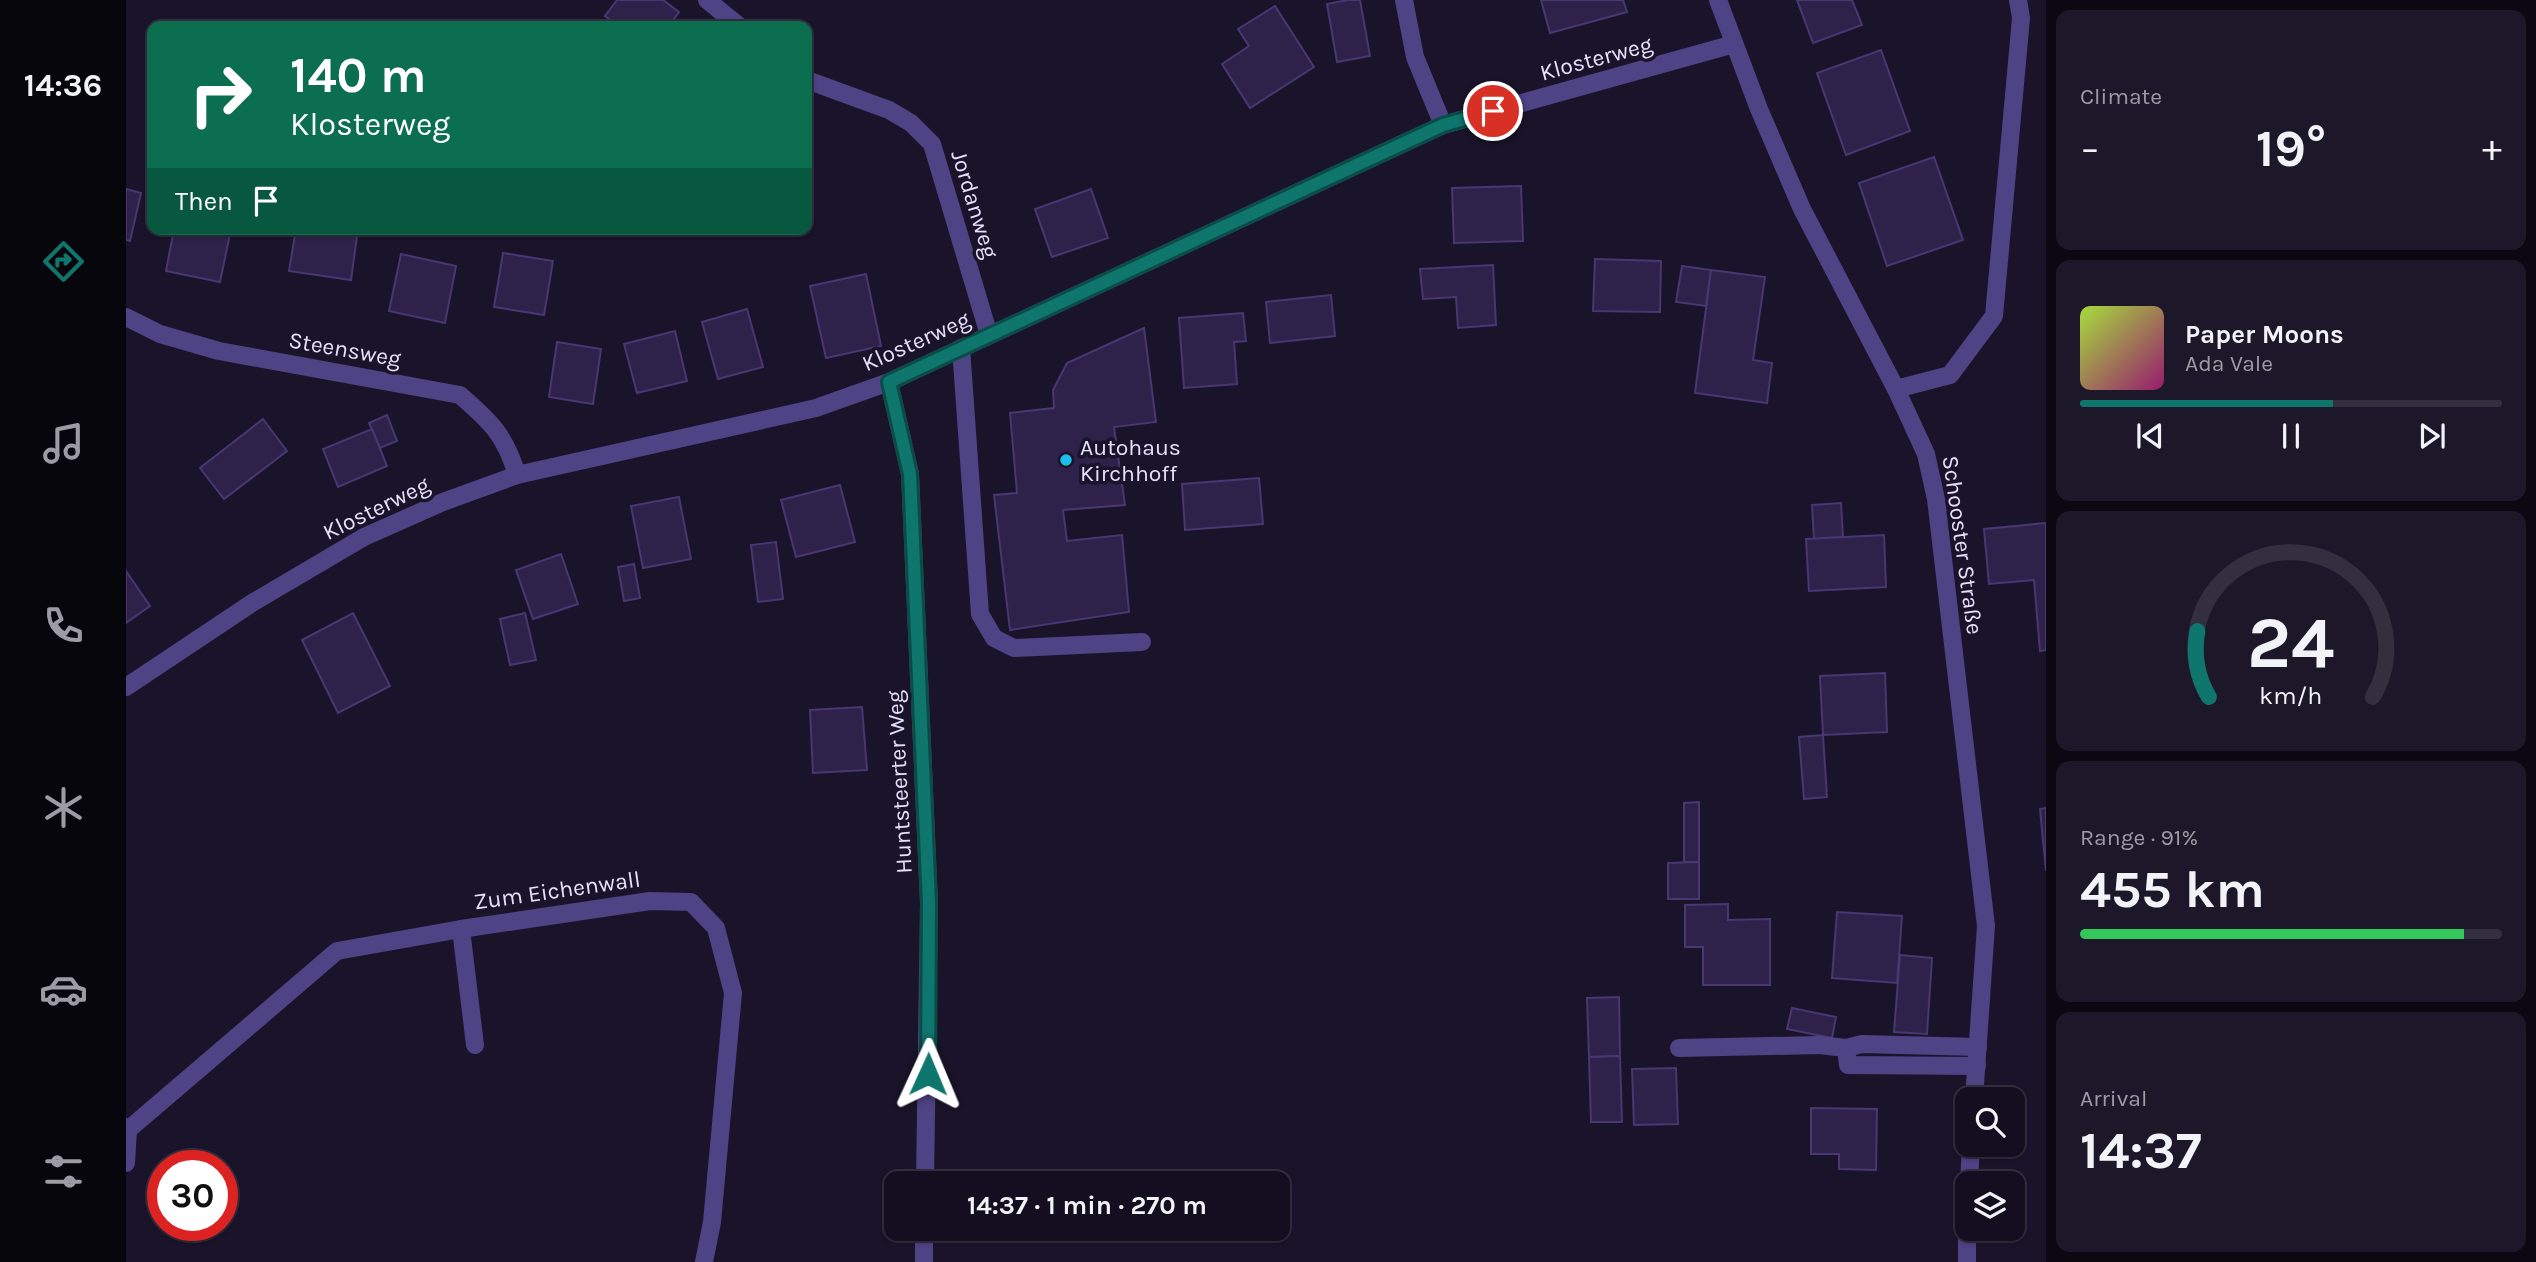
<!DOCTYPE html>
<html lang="en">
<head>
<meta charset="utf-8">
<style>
  :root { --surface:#140f20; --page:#1d1829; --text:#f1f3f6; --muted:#9d9ca5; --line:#332f3e; --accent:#0f766e }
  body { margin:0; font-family:Karla,sans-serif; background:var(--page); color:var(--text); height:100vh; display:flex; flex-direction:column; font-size:26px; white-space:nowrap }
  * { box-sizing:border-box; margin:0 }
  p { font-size:23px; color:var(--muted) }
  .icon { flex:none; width:38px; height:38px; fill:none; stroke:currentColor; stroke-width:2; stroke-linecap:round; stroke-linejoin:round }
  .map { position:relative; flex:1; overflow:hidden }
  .drawer { display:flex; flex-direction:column; gap:10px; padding:10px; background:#0b0812; width:490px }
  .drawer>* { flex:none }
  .guide { position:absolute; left:21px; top:21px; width:665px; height:214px; border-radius:14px; box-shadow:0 2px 5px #0004,0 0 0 2px var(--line); background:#0b6e4f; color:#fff; overflow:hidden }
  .tools { position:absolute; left:1829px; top:1087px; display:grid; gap:14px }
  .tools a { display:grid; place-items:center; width:70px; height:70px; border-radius:14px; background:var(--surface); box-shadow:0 2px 5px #0004,0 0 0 2px var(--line); font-size:35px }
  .speed { position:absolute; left:21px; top:1150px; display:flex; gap:14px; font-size:35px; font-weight:700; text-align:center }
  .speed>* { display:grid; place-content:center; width:91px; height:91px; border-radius:50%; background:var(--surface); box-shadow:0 2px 5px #0004,0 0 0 2px var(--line); line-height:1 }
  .speed .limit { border:10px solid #d22; background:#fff; color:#111 }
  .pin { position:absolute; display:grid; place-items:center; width:60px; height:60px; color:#fff; margin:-30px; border:4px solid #fff; border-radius:50%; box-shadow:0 2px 7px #0007 }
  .me { position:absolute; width:77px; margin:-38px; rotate:1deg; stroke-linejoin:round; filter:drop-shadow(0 0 5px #0008) }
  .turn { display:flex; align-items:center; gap:24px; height:147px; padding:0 28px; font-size:32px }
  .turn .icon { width:91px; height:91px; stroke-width:2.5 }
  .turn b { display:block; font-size:49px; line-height:60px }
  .then { display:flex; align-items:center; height:66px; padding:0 28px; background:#0003; gap:14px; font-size:26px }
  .big { font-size:52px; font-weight:700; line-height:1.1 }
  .drawer .widget { flex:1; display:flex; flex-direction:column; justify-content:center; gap:10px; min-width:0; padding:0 24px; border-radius:14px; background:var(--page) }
  .drawer .dial { align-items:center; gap:0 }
  .dial svg { height:182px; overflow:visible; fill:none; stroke:var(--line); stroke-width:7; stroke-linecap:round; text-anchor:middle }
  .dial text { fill:var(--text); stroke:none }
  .song { display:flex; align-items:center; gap:21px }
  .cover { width:84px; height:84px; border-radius:10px; background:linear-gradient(135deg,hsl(80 70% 55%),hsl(320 70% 35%)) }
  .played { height:7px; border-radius:4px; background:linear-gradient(90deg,var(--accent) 60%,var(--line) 60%) }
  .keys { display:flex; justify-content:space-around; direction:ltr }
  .heat { display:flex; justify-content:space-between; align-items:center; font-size:38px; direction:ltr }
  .charge { height:10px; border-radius:5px; background:linear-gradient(90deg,#34c759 91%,var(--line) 0) }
  .trip { position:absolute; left:758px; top:1171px; width:406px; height:70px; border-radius:14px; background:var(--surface); box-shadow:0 2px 5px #0004,0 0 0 2px var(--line); font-weight:700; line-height:70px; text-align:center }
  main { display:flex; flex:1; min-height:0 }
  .tabs { display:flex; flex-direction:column; width:126px; justify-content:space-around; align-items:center; background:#08060d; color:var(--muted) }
  .tabs .icon { width:49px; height:49px }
  .tabs .selected { color:var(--accent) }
  .tabs b { font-size:32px; color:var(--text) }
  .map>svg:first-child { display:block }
  .building { fill:#2e214a; stroke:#493673; stroke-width:2 }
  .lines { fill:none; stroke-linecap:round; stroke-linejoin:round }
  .minor { stroke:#4d4385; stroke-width:18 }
  .route-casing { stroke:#0a4d48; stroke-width:18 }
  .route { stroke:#0f766e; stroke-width:12 }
  .poi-dot { fill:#1dbeeb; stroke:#1a142a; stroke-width:2.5 }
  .labels { text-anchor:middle; stroke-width:7; stroke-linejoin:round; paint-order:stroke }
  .street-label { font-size:23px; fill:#e6e0fc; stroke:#1a142a }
  .poi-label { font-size:23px; fill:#e6e0fc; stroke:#1a142a; text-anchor:start }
</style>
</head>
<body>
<main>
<nav class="tabs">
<b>14:36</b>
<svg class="icon selected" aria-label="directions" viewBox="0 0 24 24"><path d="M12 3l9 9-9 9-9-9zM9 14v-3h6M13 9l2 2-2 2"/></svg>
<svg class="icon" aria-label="music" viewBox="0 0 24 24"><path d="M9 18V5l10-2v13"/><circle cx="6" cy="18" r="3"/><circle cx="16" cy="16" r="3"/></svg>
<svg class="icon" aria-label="phone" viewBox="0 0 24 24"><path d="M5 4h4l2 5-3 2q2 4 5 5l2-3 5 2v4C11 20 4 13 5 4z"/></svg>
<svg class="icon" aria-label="climate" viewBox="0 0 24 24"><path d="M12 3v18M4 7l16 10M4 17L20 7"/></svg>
<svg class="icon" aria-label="car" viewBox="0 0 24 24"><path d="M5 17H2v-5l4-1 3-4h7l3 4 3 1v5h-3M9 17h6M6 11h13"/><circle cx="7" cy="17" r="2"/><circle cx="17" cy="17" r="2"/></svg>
<svg class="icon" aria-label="filters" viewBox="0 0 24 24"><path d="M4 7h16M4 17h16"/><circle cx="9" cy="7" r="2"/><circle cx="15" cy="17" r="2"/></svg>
</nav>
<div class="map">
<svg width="1920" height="1262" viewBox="0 0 1920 1262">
  <rect width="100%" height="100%" fill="#1a142a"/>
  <!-- building -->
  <g class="building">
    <path d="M 491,0 L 537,0 L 553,12 L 543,26 L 493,26 L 479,16 Z"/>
    <path d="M 1222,0 L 1234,0 L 1244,56 L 1211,62 L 1201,4 Z"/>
    <path d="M 1415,0 L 1497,0 L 1501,12 L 1424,33 Z"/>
    <path d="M 1671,0 L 1726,0 L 1736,25 L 1687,43 Z"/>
    <path d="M 1149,6 L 1188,67 L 1124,108 L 1096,64 L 1123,46 L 1112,29 Z"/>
    <path d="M 1755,50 L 1784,131 L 1720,155 L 1691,73 Z"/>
    <path d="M 1808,157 L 1837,240 L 1761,266 L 1733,183 Z"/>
    <path d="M 1395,186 L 1397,241 L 1328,243 L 1326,188 Z"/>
    <path d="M 0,189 L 15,193 L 4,241 L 0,240 Z"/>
    <path d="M 965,189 L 982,238 L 926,257 L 909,209 Z"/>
    <path d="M 48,229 L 105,229 L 94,282 L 40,271 Z"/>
    <path d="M 170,229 L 232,229 L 225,280 L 163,271 Z"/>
    <path d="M 481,229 L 545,229 L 544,234 L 481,231 Z"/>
    <path d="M 377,253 L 427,261 L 418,315 L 368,307 Z"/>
    <path d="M 275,254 L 330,266 L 319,323 L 263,311 Z"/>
    <path d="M 1469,259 L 1535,261 L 1534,312 L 1467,311 Z"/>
    <path d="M 1367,265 L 1370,325 L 1332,328 L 1330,297 L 1297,299 L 1294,269 Z"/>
    <path d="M 1556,266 L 1585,270 L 1580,306 L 1550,302 Z"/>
    <path d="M 1585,270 L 1639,277 L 1627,360 L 1646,363 L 1641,403 L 1569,393 Z"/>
    <path d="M 740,274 L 755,346 L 700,358 L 684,286 Z"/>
    <path d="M 1205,295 L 1209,336 L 1144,343 L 1140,302 Z"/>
    <path d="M 621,309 L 637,367 L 592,379 L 576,322 Z"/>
    <path d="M 1117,313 L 1120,341 L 1108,342 L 1111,384 L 1058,388 L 1053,318 Z"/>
    <path d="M 1018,328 L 1030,422 L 988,427 L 999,505 L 937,510 L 941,541 L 996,535 L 1003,612 L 884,630 L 868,495 L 891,493 L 884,413 L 928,408 L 927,390 L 941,363 Z"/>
    <path d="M 549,331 L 561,381 L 511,393 L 498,344 Z"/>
    <path d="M 431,342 L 475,349 L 467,404 L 423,397 Z"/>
    <path d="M 261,415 L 271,441 L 254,448 L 243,423 Z"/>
    <path d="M 137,419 L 161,451 L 98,499 L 74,468 Z"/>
    <path d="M 246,429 L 261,466 L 212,487 L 197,449 Z"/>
    <path d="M 1133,478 L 1137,524 L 1059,530 L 1056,484 Z"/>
    <path d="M 714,485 L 729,542 L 670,557 L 655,500 Z"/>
    <path d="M 553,497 L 565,559 L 517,568 L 505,506 Z"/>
    <path d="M 1715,503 L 1717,537 L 1688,539 L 1686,505 Z"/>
    <path d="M 1920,523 L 1920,650 L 1914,651 L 1908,580 L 1863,584 L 1858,529 Z"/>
    <path d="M 1758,535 L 1760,587 L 1683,591 L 1680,539 Z"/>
    <path d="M 650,542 L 657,599 L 632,602 L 625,545 Z"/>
    <path d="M 435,554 L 452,604 L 407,619 L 390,570 Z"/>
    <path d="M 508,564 L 514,598 L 498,601 L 492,567 Z"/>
    <path d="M 0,571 L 24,606 L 0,623 Z"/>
    <path d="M 227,613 L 264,686 L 212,713 L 176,640 Z"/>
    <path d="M 399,613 L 410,660 L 384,665 L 374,619 Z"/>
    <path d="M 1759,673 L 1761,732 L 1697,735 L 1694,676 Z"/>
    <path d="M 736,707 L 741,770 L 687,773 L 684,710 Z"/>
    <path d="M 1697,735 L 1701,797 L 1678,799 L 1673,737 Z"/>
    <path d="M 1573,802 L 1573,862 L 1558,862 L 1558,803 Z"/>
    <path d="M 1920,808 L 1920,871 L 1914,809 Z"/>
    <path d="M 1573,862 L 1573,899 L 1542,899 L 1542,863 Z"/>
    <path d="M 1602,904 L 1602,920 L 1644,919 L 1644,985 L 1577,985 L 1577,947 L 1559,947 L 1559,905 Z"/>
    <path d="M 1711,912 L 1776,916 L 1771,983 L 1706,978 Z"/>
    <path d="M 1774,955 L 1806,958 L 1801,1034 L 1768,1032 Z"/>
    <path d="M 1493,997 L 1494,1056 L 1463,1057 L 1461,998 Z"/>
    <path d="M 1666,1008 L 1710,1017 L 1706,1038 L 1661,1029 Z"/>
    <path d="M 1494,1056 L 1496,1122 L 1465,1122 L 1463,1057 Z"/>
    <path d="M 1550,1068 L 1552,1124 L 1508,1125 L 1506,1069 Z"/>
    <path d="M 1685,1108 L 1751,1109 L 1750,1170 L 1713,1169 L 1713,1154 L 1685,1154 Z"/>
  </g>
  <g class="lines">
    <!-- minor -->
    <g class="minor">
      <path d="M 581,0 L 613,26"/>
      <path d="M 1278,0 L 1289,57 L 1317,125"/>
      <path d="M 1592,0 L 1633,109 L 1676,209 L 1770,389 L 1800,454 L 1810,499 L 1860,926 L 1848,1099"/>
      <path d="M 681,80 L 763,110 L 785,123 L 806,144 L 863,335"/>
      <path d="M 0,317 L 34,334 L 93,351 L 334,395 C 365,422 379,435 391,475"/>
      <path d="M 835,348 L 854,614 L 868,638 L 888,648 L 1016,642"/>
      <path d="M 763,382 L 784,474 L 803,903 L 799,1183"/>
      <path d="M 1770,389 L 1824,375 L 1868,316 L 1895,18 L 1892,0"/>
      <path d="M 0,687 L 126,603 L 238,537 L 317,502 L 391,475 L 690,408 L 763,382 L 1317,125 L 1608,44"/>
      <path d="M 335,929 L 349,1045"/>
      <path d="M 1553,1048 L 1693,1045 L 1720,1048"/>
      <path d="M 1851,1066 L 1722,1065 L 1720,1048 L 1736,1044 L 1852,1047"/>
      <path d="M 0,1127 L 2,1130 L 211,951 L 335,929 L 524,901 L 565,902 L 590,928 L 607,993 L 586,1222 L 578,1262"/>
      <path d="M 0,1163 L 2,1130"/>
      <path d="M 1843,1183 L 1845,1144"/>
      <path d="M 798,1262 L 798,1228"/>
      <path d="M 1841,1262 L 1841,1210"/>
    </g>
  </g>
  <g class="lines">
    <defs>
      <path id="route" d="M 802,1074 L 803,903 L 784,474 L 763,382 L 1317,125 L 1367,111"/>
    </defs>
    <!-- route casing -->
    <use href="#route" class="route-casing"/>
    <!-- route -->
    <use href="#route" class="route"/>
  </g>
  <!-- markers -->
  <circle class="poi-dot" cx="940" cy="460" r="7"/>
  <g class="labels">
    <!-- street labels -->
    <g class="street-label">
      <text transform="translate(1470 58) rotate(-15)" y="8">Klosterweg</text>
      <text transform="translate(849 204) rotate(73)" y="8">Jordanweg</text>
      <text transform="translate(790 341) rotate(-24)" y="8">Klosterweg</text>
      <text transform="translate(219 349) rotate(10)" y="8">Steensweg</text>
      <text transform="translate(250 508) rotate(-26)" y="8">Klosterweg</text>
      <text transform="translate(1837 545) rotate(82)" y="8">Schooster Straße</text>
      <text transform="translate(773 782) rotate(-93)" y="8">Huntsteerter Weg</text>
      <text transform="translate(431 890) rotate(-8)" y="8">Zum Eichenwall</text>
    </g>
    <!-- poi labels -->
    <g class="poi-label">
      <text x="954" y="455">Autohaus<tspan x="954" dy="26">Kirchhoff</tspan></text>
    </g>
  </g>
</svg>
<div class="tools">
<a><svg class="icon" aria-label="search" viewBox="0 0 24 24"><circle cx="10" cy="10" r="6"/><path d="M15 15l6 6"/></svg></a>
<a><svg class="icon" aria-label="layers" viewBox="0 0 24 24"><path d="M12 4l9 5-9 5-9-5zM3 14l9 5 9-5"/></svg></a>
</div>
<div class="speed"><div class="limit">30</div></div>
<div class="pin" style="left:1367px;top:111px;background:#d93025"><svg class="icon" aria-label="arrive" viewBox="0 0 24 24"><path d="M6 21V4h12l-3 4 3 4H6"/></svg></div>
<svg class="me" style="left:802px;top:1074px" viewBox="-20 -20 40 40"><path d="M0-17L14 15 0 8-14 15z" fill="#0f766e" stroke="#fff" stroke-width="4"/></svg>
<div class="trip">14:37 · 1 min · 270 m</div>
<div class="guide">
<div class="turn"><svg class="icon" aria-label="right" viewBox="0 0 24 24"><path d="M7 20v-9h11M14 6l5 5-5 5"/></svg><div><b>140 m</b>Klosterweg</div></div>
<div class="then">Then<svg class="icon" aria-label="arrive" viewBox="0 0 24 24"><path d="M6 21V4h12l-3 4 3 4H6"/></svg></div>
</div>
</div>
<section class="drawer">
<div class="widget"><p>Climate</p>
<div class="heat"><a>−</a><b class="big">19°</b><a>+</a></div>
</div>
<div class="widget">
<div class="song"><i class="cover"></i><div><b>Paper Moons</b><p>Ada Vale</p></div></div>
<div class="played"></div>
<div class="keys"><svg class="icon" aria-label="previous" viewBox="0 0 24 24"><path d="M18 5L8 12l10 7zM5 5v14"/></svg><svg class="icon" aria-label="pause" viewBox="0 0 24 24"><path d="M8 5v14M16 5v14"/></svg><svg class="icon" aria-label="next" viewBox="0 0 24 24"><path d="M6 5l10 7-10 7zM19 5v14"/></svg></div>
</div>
<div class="widget dial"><svg viewBox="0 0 100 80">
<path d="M14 69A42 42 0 1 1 86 69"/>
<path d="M14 69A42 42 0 0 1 9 40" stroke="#0f766e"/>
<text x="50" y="56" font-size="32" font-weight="700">24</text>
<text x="50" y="72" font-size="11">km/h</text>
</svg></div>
<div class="widget"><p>Range · 91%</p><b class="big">455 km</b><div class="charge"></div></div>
<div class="widget"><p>Arrival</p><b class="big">14:37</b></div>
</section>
</main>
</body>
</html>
